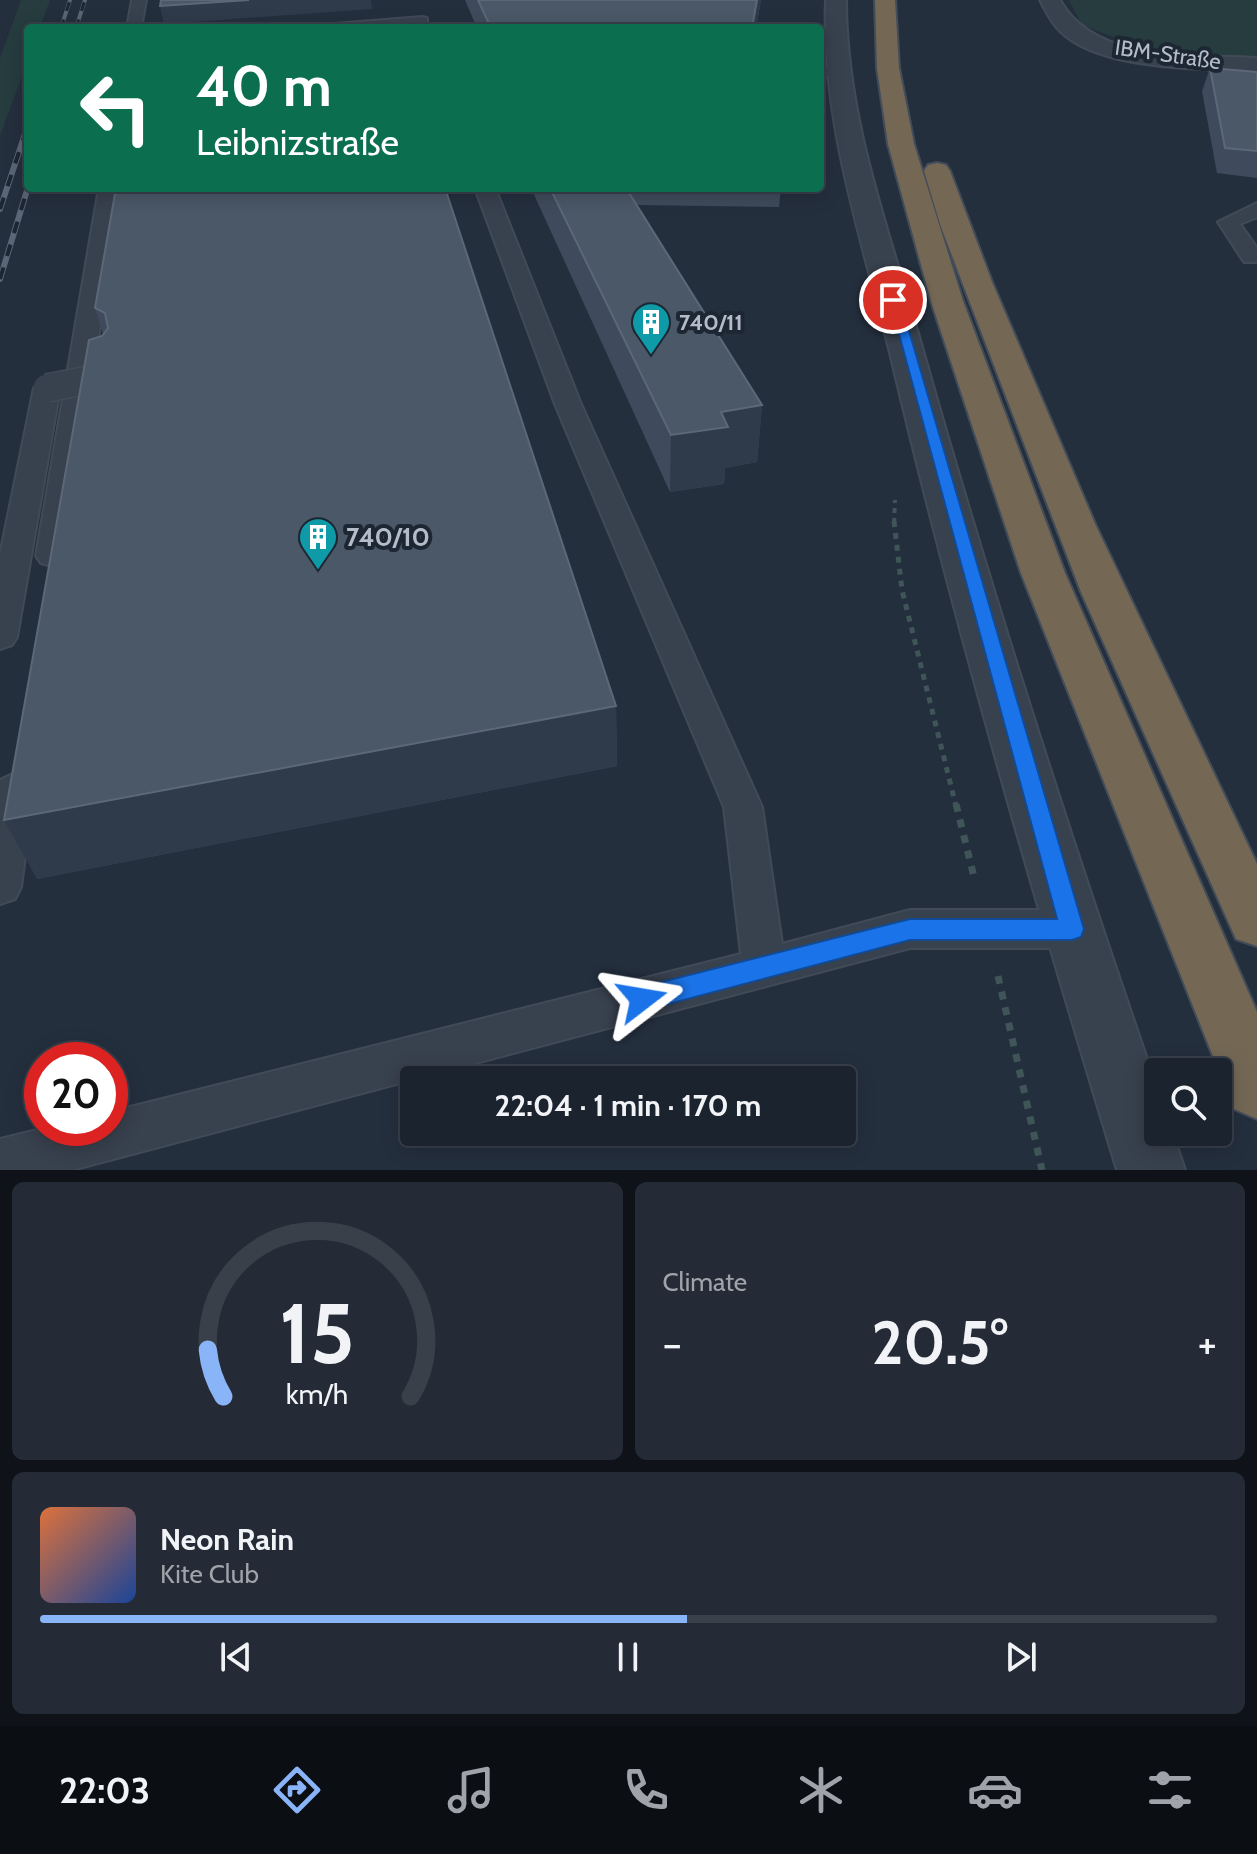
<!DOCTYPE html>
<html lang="en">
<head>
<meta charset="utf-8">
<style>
  :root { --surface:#1b232e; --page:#242b36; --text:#f1f3f6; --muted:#a0a4aa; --line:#39404a; --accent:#8ab4f8 }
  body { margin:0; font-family:Cabin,sans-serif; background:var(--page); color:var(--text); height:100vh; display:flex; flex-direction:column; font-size:30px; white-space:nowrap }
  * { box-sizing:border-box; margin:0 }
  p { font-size:26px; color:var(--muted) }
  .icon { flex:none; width:44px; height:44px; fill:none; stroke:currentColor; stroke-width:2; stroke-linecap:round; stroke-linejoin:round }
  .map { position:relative; height:1170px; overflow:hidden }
  .details { display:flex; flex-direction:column; gap:12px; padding:12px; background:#0f1319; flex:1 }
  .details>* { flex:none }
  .hud { position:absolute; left:24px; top:24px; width:800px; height:168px; border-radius:8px; box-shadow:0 4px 20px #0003,0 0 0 2px var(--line); background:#0b6e4f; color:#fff; overflow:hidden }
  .fabs { position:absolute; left:1144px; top:1058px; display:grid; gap:16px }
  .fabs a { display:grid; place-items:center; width:88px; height:88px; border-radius:8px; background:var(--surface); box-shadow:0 4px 20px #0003,0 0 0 2px var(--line); font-size:40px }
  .speed { position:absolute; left:24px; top:1042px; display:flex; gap:16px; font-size:40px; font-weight:700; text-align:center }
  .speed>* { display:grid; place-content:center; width:104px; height:104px; border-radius:50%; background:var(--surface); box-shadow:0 4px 20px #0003,0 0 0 2px var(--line); line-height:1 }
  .speed .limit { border:12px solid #d22; background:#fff; color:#111 }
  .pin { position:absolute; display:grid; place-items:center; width:68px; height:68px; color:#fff; margin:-34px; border:4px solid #fff; border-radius:50%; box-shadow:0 2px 8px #0007 }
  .me { position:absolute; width:88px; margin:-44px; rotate:76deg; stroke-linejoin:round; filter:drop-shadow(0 0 6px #0008) }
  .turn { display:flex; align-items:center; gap:28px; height:168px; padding:0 40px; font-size:36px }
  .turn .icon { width:104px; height:104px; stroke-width:2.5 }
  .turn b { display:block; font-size:56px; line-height:68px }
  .big { font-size:60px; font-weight:800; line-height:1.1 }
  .details .card { flex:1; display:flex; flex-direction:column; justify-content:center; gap:12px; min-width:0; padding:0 28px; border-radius:12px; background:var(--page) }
  .details .dial { align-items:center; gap:0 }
  .dial svg { height:208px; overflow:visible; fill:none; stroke:var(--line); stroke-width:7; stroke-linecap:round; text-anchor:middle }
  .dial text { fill:var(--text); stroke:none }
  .song { display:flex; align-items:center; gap:24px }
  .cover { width:96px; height:96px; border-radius:12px; background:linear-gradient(135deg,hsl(20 70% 55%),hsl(220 70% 35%)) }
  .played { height:8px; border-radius:4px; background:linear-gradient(90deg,var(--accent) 55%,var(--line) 55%) }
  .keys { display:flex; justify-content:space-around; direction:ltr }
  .heat { display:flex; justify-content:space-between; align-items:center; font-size:44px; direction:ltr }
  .details .tiles { flex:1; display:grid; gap:12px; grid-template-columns:1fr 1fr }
  .card:last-child { grid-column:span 2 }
  .trip { position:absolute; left:400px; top:1066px; width:456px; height:80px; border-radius:8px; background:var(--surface); box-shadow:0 4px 20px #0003,0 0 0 2px var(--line); font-weight:800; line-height:80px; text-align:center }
  .tabs { display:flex; height:128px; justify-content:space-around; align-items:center; background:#0b0e12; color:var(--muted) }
  .tabs .icon { width:56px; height:56px }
  .tabs .on { color:var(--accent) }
  .tabs b { font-size:36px; color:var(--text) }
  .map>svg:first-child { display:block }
  .green { fill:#263c3f }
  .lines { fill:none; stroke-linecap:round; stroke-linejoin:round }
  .service-casing { stroke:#414a57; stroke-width:4 }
  .minor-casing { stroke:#414a57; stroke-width:4 }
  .tertiary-casing { stroke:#414a57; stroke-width:4 }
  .motorway-casing { stroke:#434c59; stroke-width:4 }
  .path-far2 { stroke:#3f5557; stroke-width:4; stroke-dasharray:5 5; stroke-linecap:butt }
  .path-far1 { stroke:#3f5557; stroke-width:5; stroke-dasharray:6 6; stroke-linecap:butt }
  .path { stroke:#3f5557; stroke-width:7; stroke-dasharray:8 8; stroke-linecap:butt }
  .service { fill:#38414e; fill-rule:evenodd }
  .minor { fill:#38414e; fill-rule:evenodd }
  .tertiary { fill:#38414e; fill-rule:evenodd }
  .motorway { fill:#746855; fill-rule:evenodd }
  .rail-far1-casing { stroke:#5a6575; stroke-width:4 }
  .rail-casing { stroke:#5a6575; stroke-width:6 }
  .rail-far1 { stroke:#1d2633; stroke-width:3; stroke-dasharray:9; stroke-linecap:butt }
  .rail { stroke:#1d2633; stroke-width:4; stroke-dasharray:12; stroke-linecap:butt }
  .service-bridge-casing { stroke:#414a57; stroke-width:30; stroke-linecap:butt }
  .service-bridge { stroke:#38414e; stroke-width:27 }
  .wall { fill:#3f4b5c }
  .shaded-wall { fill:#2f3b4b }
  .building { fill:#4b5868; stroke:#5c6777; stroke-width:2 }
  .route { fill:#1a73e8; stroke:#114b97; stroke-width:2 }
  .labels { text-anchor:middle; stroke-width:8; stroke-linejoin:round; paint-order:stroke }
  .far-street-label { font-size:22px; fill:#b4bcc9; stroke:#1d2633 }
  .far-poi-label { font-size:22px; font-weight:bold; fill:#b4bcc9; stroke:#1d2633; text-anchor:start }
  .poi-label { font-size:26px; font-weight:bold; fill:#b4bcc9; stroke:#1d2633; text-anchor:start }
</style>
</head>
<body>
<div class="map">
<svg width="1257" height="1170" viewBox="0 0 1257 1170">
  <rect width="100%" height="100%" fill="#242f3e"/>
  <!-- green -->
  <g class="green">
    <path d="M 21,0 L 50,0 L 40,28 L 28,28 L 28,60 L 0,136 L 0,58 Z"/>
    <path d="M 1069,0 L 1257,0 L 1257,59 L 1143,48 L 1082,25 Z"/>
  </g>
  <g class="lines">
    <defs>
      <g id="service">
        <path d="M 132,0 L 146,0 L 141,28 L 127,28 Z"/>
        <path d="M 422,17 L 427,18 L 427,24 L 327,28 L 334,24 Z"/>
        <path d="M 820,66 L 838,67 L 846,72 L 838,77 L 820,76 Z"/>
        <path d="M 99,188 L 119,188 L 68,556 L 63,563 L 52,566 L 41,563 L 36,556 Z"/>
        <path d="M 475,188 L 495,188 L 581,404 L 762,807 L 782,944 L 910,910 L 1072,910 L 1087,916 L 1093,929 L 1087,942 L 1072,948 L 910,948 L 72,1170 L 0,1170 L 0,1139 L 45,1128 L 110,1128 L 110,1112 L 741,954 L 724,807 L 555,404 Z"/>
        <path d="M 1257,203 L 1257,217 L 1240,224 L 1257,248 L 1257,262 L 1244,262 L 1218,222 Z"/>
        <path d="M 47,380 L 60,388 L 17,637 L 12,645 L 0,649 L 0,555 L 34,388 Z"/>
        <path d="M 15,773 L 29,777 L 34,788 L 21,887 L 15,899 L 0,904 L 0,780 Z"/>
      </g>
      <path id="minor" d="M 1040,0 L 1060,0 C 1095,64 1194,54 1257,58 L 1257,72 C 1203,68 1100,71 1060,31 C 1051,23 1046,11 1040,0 Z"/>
      <path id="tertiary" d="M 826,0 L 846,0 C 846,120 890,233 922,347 C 993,598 1073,845 1158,1091 L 1158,1132 L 1172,1132 L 1185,1170 L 1117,1170 C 1035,901 956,631 891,357 C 862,239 821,122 826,0 Z"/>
      <g id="motorway">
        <path d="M 875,0 L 895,0 L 899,68 L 914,144 L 963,301 L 1065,573 L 1257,1012 L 1257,1119 L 1234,1109 L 1021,573 L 931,301 L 888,144 L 877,68 Z"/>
        <path d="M 937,163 L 946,165 L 950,171 L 992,282 L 1096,526 L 1257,864 L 1257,946 L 1236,939 L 1081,592 L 941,227 L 924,171 L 928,165 Z"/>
      </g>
    </defs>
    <!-- service casing -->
    <use href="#service" class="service-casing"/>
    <!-- minor casing -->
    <use href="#minor" class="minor-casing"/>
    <!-- tertiary casing -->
    <use href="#tertiary" class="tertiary-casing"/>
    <!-- motorway casing -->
    <use href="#motorway" class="motorway-casing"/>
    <!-- path-far2 -->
    <path class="path-far2" d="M 894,523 L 895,500"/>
    <!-- path-far1 -->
    <path class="path-far1" d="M 894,521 L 902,590 L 956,806"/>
    <!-- path -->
    <g class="path">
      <path d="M 956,804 L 975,881"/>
      <path d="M 998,976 L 1042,1170"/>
    </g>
    <!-- service -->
    <use href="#service" class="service"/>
    <!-- minor -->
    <use href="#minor" class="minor"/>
    <!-- tertiary -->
    <use href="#tertiary" class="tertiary"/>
    <!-- motorway -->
    <use href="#motorway" class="motorway"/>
    <defs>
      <g id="rail-far1">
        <path d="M 61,28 L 70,0"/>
        <path d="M 76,28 L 85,0"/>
        <path d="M 26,133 L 28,126"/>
      </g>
      <g id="rail">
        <path d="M 0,209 L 26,131"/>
        <path d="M 0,279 L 28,187"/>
      </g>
    </defs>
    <!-- rail-far1 casing -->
    <use href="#rail-far1" class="rail-far1-casing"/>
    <!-- rail casing -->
    <use href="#rail" class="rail-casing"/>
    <!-- rail-far1 -->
    <use href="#rail-far1" class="rail-far1"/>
    <!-- rail -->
    <use href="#rail" class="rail"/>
    <defs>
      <path id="service-bridge" d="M 47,388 L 109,376"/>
    </defs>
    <!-- service-bridge casing -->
    <use href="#service-bridge" class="service-bridge-casing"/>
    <!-- service-bridge -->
    <use href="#service-bridge" class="service-bridge"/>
  </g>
  <!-- wall -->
  <g class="wall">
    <path d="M 465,0 L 761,0 L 756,28 L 477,28 Z"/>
    <path d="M 1210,68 L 1257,72 L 1257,178 L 1217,173 L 1202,91 Z"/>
    <path d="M 116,188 L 616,706 L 617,766 L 37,879 L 102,336 L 103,334 L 95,308 Z"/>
    <path d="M 531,188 L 781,188 L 779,207 L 636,205 L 762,405 L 757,462 L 725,468 L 724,484 L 670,492 Z"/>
  </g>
  <!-- shaded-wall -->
  <g class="shaded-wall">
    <path d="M 249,0 L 371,0 L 372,9 L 164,24 L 160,6 Z"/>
    <path d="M 757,0 L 761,0 L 756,28 L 752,28 Z"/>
    <path d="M 762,405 L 757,462 L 725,468 L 724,484 L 670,492 L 671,435 L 721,412 Z"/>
    <path d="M 616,706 L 617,766 L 37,879 L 4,820 Z"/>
  </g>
  <!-- building -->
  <g class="building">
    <path d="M 161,0 L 249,0 L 160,6 Z"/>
    <path d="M 478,0 L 757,0 L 752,28 L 556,28 L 556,26 L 532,28 L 491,28 Z"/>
    <path d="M 1210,68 L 1257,72 L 1257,151 L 1225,148 Z"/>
    <path d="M 116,188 L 445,188 L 616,706 L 4,820 L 89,340 L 102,336 L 108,328 L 105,313 L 95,308 Z"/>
    <path d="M 550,188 L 626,188 L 762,405 L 721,412 L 728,427 L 671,435 Z"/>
  </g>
  <!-- route -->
  <path class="route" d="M 889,297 L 900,300 L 1084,929 L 1081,937 L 1072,940 L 910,940 L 642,1011 L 633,1007 L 629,999 L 633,991 L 642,987 L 910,919 L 1057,919 Z"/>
  <!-- icons -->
  <defs>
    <symbol id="building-pin" viewBox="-11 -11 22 30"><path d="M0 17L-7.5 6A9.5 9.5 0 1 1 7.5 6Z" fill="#0f9aa8" stroke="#1d2633"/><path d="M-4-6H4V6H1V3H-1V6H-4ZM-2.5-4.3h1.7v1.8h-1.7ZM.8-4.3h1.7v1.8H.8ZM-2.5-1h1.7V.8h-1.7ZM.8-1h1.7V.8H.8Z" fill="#fff"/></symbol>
  </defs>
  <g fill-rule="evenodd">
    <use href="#building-pin" x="629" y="300" width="44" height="60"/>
    <use href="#building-pin" x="296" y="515" width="44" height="60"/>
  </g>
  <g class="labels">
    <!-- far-street labels -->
    <g class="far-street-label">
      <text transform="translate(1168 54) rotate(8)" y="8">IBM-Straße</text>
    </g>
    <!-- far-poi labels -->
    <g class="far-poi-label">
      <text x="679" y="330">740/11</text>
    </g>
    <!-- poi labels -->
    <g class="poi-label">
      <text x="346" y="546">740/10</text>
    </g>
  </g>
</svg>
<div class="fabs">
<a><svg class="icon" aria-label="search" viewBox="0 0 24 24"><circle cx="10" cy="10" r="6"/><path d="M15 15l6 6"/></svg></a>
</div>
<div class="speed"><div class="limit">20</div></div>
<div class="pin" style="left:893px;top:300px;background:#d93025"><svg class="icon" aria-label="arrive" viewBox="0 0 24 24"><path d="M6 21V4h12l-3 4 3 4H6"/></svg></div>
<svg class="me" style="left:642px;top:999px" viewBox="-20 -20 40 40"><path d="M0-17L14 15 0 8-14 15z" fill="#1a73e8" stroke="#fff" stroke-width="4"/></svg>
<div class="trip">22:04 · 1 min · 170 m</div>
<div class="hud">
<div class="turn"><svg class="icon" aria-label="left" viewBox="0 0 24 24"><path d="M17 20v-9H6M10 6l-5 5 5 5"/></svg><div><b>40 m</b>Leibnizstraße</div></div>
</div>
</div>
<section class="details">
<div class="tiles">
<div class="card dial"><svg viewBox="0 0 100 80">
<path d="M14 69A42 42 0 1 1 86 69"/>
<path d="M14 69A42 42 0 0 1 8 51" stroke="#8ab4f8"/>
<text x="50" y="56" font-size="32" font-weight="700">15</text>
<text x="50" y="72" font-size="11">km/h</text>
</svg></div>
<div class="card"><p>Climate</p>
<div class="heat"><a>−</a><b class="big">20.5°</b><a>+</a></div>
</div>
<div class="card">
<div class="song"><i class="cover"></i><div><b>Neon Rain</b><p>Kite Club</p></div></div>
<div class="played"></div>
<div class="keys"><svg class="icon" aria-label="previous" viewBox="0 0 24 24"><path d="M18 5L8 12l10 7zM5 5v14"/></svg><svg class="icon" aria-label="pause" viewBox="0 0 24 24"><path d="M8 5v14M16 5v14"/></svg><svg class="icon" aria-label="next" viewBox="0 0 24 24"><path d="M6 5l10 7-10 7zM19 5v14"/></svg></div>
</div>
</div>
</section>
<nav class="tabs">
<b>22:03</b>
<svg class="icon on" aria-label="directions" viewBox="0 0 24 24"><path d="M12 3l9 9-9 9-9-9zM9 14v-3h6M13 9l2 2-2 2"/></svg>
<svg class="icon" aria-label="music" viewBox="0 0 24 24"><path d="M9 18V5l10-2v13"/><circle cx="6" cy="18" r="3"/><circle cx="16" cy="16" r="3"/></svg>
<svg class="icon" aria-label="phone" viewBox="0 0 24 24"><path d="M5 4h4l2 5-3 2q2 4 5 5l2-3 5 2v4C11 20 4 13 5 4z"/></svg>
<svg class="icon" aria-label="climate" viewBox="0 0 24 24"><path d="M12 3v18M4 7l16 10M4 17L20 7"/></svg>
<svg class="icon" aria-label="car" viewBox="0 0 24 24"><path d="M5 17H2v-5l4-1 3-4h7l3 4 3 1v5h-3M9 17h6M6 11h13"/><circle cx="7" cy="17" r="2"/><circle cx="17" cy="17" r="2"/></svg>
<svg class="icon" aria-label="filters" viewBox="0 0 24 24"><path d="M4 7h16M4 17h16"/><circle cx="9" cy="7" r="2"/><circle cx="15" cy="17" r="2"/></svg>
</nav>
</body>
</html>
